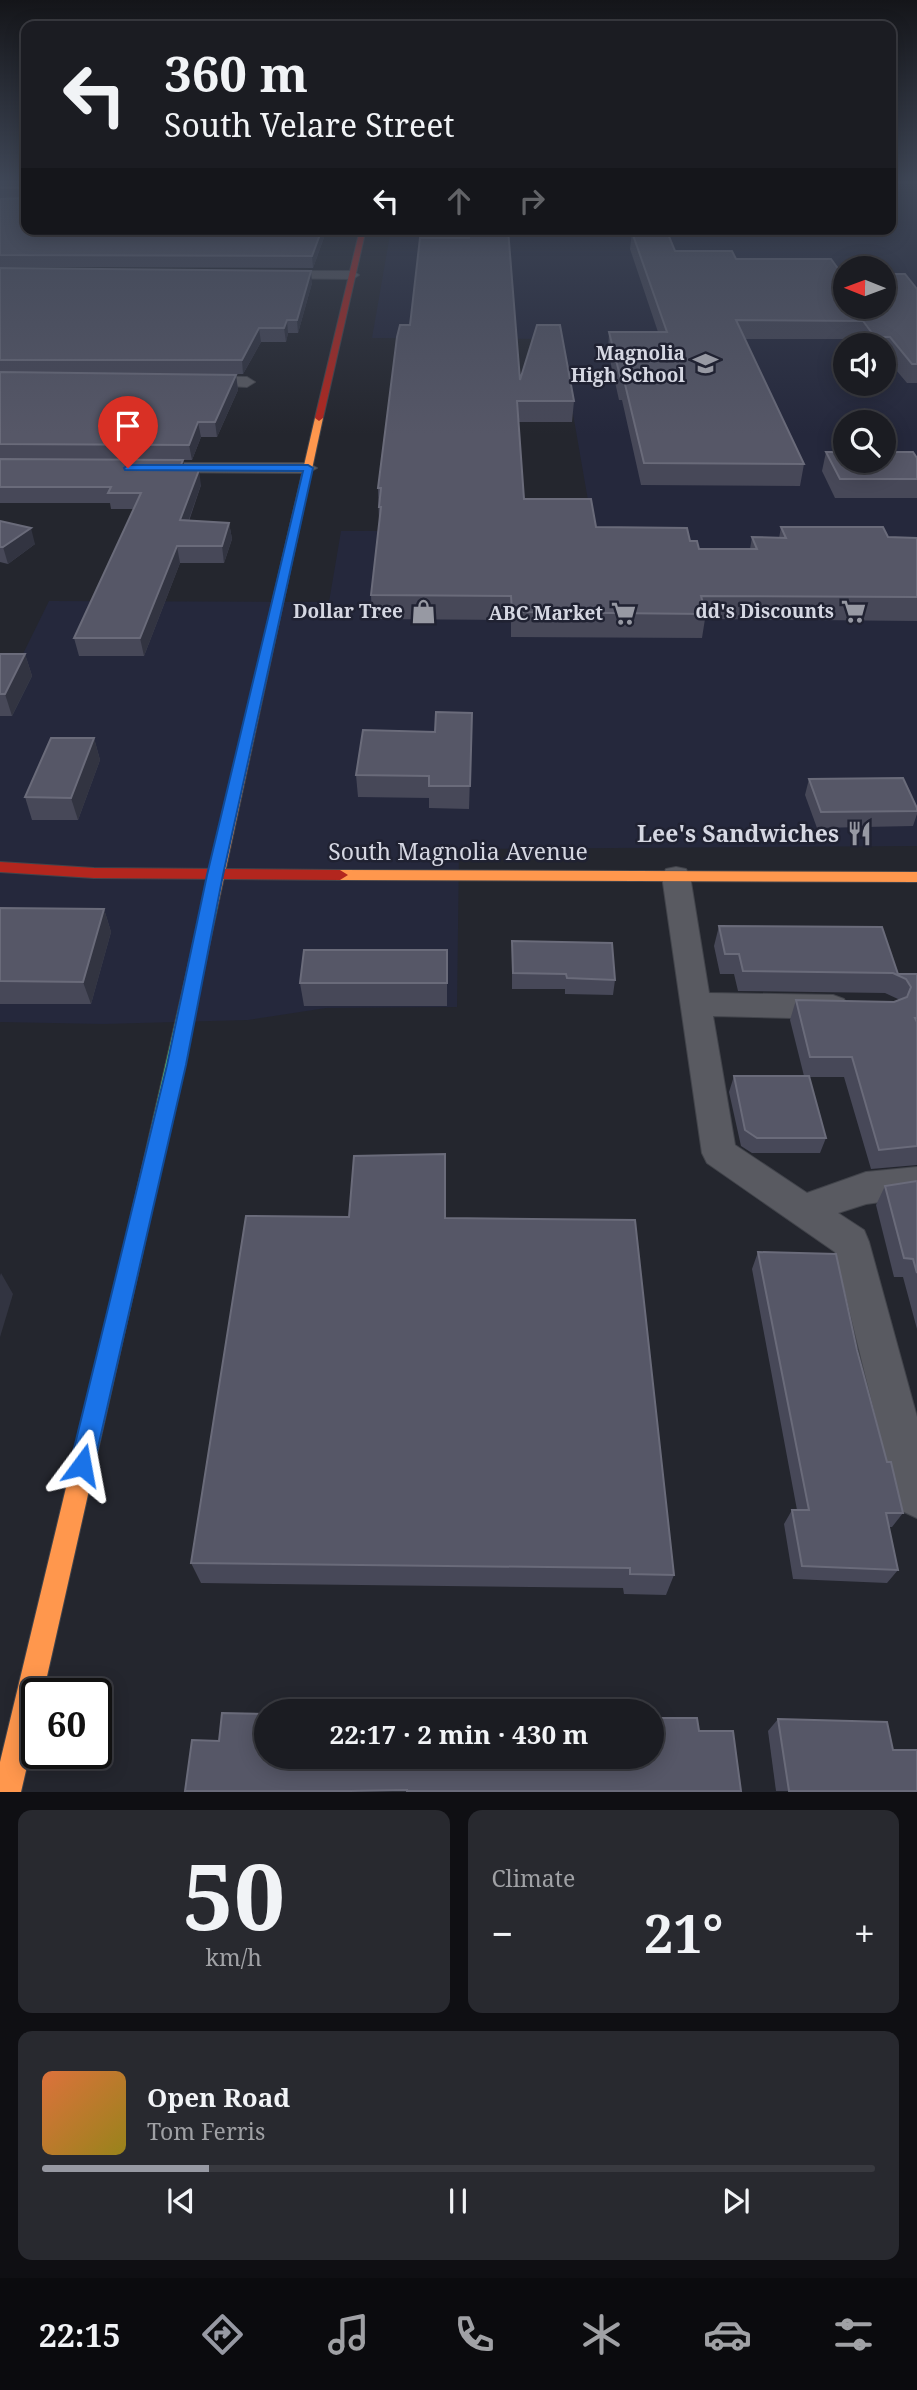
<!DOCTYPE html>
<html lang="en">
<head>
<meta charset="utf-8">
<style>
  :root { --surface:#1b1c22; --page:#28292f; --text:#f1f3f6; --muted:#a0a1a5; --line:#393a40; --accent:#9799a3 }
  body { margin:0; font-family:"Noto Serif",serif; background:var(--page); color:var(--text); height:100vh; display:flex; flex-direction:column; font-size:26px; white-space:nowrap }
  * { box-sizing:border-box; margin:0 }
  p { font-size:23px; color:var(--muted) }
  .icon { flex:none; width:38px; height:38px; fill:none; stroke:currentColor; stroke-width:2; stroke-linecap:round; stroke-linejoin:round }
  .map { position:relative; height:1792px; overflow:hidden }
  .side { display:flex; flex-direction:column; gap:18px; padding:18px; background:#0f0f13; flex:1 }
  .side>* { flex:none }
  .banner { position:absolute; left:21px; top:21px; width:875px; height:214px; border-radius:14px; box-shadow:0 4px 18px #0003,0 0 0 2px var(--line); background:#1b1c22; color:var(--text); overflow:hidden }
  .needle { width:46px; rotate:271deg }
  .controls { position:absolute; left:833px; top:256px; display:grid; gap:14px }
  .controls a { display:grid; place-items:center; width:63px; height:63px; border-radius:50%; background:var(--surface); box-shadow:0 4px 18px #0003,0 0 0 2px var(--line); font-size:35px }
  .speed { position:absolute; left:21px; top:1678px; display:flex; gap:14px; font-size:35px; font-weight:700; text-align:center }
  .speed>* { display:grid; place-content:center; width:91px; height:91px; border-radius:50%; background:var(--surface); box-shadow:0 4px 18px #0003,0 0 0 2px var(--line); line-height:1 }
  .speed .limit { border:4px solid #111; border-radius:10px; background:#fff; color:#111 }
  .pin { position:absolute; display:grid; place-items:center; width:60px; height:60px; color:#fff; margin:-72px -30px; border-radius:50% 50% 50% 0; rotate:-45deg; box-shadow:0 0 7px #0007 }
  .pin .icon { rotate:45deg }
  .me { position:absolute; width:77px; margin:-38px; rotate:13deg; stroke-linejoin:round; filter:drop-shadow(0 0 5px #0008) }
  .turn { display:flex; align-items:center; gap:24px; height:147px; padding:0 28px; font-size:32px }
  .turn .icon { width:91px; height:91px; stroke-width:2.5 }
  .turn b { display:block; font-size:49px; line-height:60px }
  .lanes { display:flex; align-items:center; height:66px; padding:0 28px; background:#0003; justify-content:center; gap:35px; direction:ltr }
  .lanes .off { opacity:.35 }
  .big { font-size:52px; font-weight:700; line-height:1.1 }
  .side .tile { flex:1; display:flex; flex-direction:column; justify-content:center; gap:10px; min-width:0; padding:0 24px; border-radius:14px; background:var(--page) }
  .side .dial { align-items:center; gap:0 }
  .dial b { font-size:91px; line-height:1 }
  .song { display:flex; align-items:center; gap:21px }
  .cover { width:84px; height:84px; border-radius:10px; background:linear-gradient(135deg,hsl(20 70% 55%),hsl(50 70% 35%)) }
  .played { height:7px; border-radius:4px; background:linear-gradient(90deg,var(--accent) 20%,var(--line) 20%) }
  .keys { display:flex; justify-content:space-around; direction:ltr }
  .heat { display:flex; justify-content:space-between; align-items:center; font-size:38px; direction:ltr }
  .side .tiles { flex:1; display:grid; gap:18px; grid-template-columns:1fr 1fr }
  .tile:last-child { grid-column:span 2 }
  .trip { position:absolute; left:254px; top:1699px; width:410px; height:70px; border-radius:35px; background:var(--surface); box-shadow:0 4px 18px #0003,0 0 0 2px var(--line); font-weight:700; line-height:70px; text-align:center }
  .dock { display:flex; height:112px; justify-content:space-around; align-items:center; background:#0b0b0e; color:var(--muted) }
  .dock .icon { width:49px; height:49px }
  .dock .active { color:var(--accent) }
  .dock b { font-size:32px; color:var(--text) }
  .map>svg:first-child { display:block }
  .built { fill:#25283c; fill-rule:evenodd }
  .lines { fill:none; stroke-linecap:round; stroke-linejoin:round }
  .street-casing { stroke:#42444b; stroke-width:2 }
  .fast-casing { stroke:#42444b; stroke-width:2 }
  .slow-casing { stroke:#42444b; stroke-width:2 }
  .jam-casing { stroke:#42444b; stroke-width:2 }
  .street { fill:#595a61; fill-rule:evenodd }
  .fast { fill:#63d668; fill-rule:evenodd }
  .slow { fill:#ff974d; fill-rule:evenodd }
  .jam { fill:#b3261e; fill-rule:evenodd }
  .wall { fill:#474858 }
  .shaded-wall { fill:#323441 }
  .building { fill:#565767; stroke:#6a6b7a; stroke-width:2 }
  .route { fill:#1a73e8; stroke:#114b97; stroke-width:2 }
  .labels { text-anchor:middle; stroke-width:5; stroke-linejoin:round; paint-order:stroke }
  .far-poi-label { font-size:19px; font-weight:bold; fill:#d5d7e2; stroke:#202232; text-anchor:end }
  .poi-label { font-size:23px; font-weight:bold; fill:#d5d7e2; stroke:#202232; text-anchor:end }
  .street-label { font-size:23px; fill:#d5d7e2; stroke:#202232 }
</style>
</head>
<body>
<div class="map">
<svg width="917" height="1792" viewBox="0 0 917 1792">
  <rect width="100%" height="100%" fill="#24262e"/>
  <!-- built -->
  <path class="built" d="M 891,183 L 917,183 L 917,846 L 459,849 L 457,1007 L 326,1008 L 248,1020 L 104,1024 L 0,1022 L 0,662 L 19,662 L 49,601 L 329,602 L 341,531 L 648,530 L 593,529 L 560,339 L 372,338 L 391,229 L 891,229 ZM 845,268 L 884,268 L 884,306 L 845,306 ZM 845,345 L 884,345 L 884,383 L 845,383 ZM 845,422 L 884,422 L 884,460 L 845,460 Z"/>
  <g class="lines">
    <defs>
      <g id="street">
        <path d="M 272,271 L 353,271 L 359,275 L 353,279 L 268,278 L 268,272 Z"/>
        <path d="M 199,376 L 247,377 L 255,382 L 247,387 L 194,384 L 191,381 Z"/>
        <path d="M 146,463 L 308,463 L 317,468 L 308,473 L 140,472 L 137,468 L 140,464 Z"/>
        <path d="M 676,867 L 686,869 L 690,876 L 709,993 L 833,995 L 844,999 L 848,1007 L 844,1015 L 833,1019 L 713,1016 L 735,1145 L 807,1193 L 866,1172 L 917,1167 L 917,1197 L 866,1204 L 838,1213 L 864,1230 L 869,1242 L 917,1417 L 917,1518 L 902,1511 L 895,1496 L 835,1252 L 707,1163 L 702,1153 L 662,876 L 666,869 Z"/>
      </g>
      <path id="fast" d="M 210,899 L 218,905 L 142,1255 L 139,1262 L 132,1265 L 125,1262 L 122,1255 L 202,905 Z"/>
      <g id="slow">
        <path d="M 319,415 L 323,418 L 218,905 L 210,911 L 202,905 L 315,418 Z"/>
        <path d="M 340,870 L 917,872 L 917,882 L 340,880 L 332,875 Z"/>
        <path d="M 132,1245 L 139,1248 L 142,1255 L 43,1694 L 37,1694 L 37,1723 L 21,1792 L 0,1792 L 0,1762 L 122,1255 L 125,1248 Z"/>
      </g>
      <g id="jam">
        <path d="M 360,229 L 366,229 L 323,418 L 319,421 L 315,418 Z"/>
        <path d="M 0,862 L 94,868 L 340,870 L 348,875 L 340,880 L 94,878 L 0,872 Z"/>
      </g>
    </defs>
    <!-- street casing -->
    <use href="#street" class="street-casing"/>
    <!-- fast casing -->
    <use href="#fast" class="fast-casing"/>
    <!-- slow casing -->
    <use href="#slow" class="slow-casing"/>
    <!-- jam casing -->
    <use href="#jam" class="jam-casing"/>
    <!-- street -->
    <use href="#street" class="street"/>
    <!-- fast -->
    <use href="#fast" class="fast"/>
    <!-- slow -->
    <use href="#slow" class="slow"/>
    <!-- jam -->
    <use href="#jam" class="jam"/>
  </g>
  <!-- wall -->
  <g class="wall">
    <path d="M 0,183 L 327,229 L 313,268 L 0,267 Z"/>
    <path d="M 632,232 L 675,251 L 842,274 L 917,289 L 917,383 L 907,383 L 885,357 L 884,357 L 884,345 L 862,345 L 858,339 L 745,339 L 804,464 L 800,486 L 641,485 L 622,400 L 619,400 L 608,351 L 609,332 L 658,332 L 630,249 Z"/>
    <path d="M 0,268 L 312,283 L 298,333 L 288,333 L 286,342 L 261,342 L 243,374 L 153,374 L 236,375 L 238,390 L 217,437 L 201,437 L 192,460 L 183,460 L 185,470 L 201,485 L 189,521 L 229,523 L 232,539 L 224,563 L 180,563 L 144,656 L 79,656 L 74,638 L 134,509 L 111,509 L 110,503 L 0,503 Z"/>
    <path d="M 520,380 L 574,401 L 572,422 L 518,422 L 524,499 L 596,527 L 690,541 L 699,549 L 750,549 L 752,537 L 779,538 L 781,527 L 888,537 L 917,538 L 917,621 L 705,619 L 702,638 L 511,637 L 511,620 L 372,619 L 371,595 L 379,522 L 378,488 Z"/>
    <path d="M 826,452 L 917,458 L 917,498 L 835,498 L 822,471 Z"/>
    <path d="M 0,521 L 35,544 L 8,564 L 0,562 Z"/>
    <path d="M 0,654 L 25,654 L 32,676 L 12,716 L 0,716 Z"/>
    <path d="M 472,713 L 469,809 L 429,808 L 429,798 L 358,797 L 356,775 Z"/>
    <path d="M 94,738 L 100,760 L 78,820 L 32,820 L 25,797 Z"/>
    <path d="M 809,779 L 917,808 L 917,814 L 913,826 L 817,828 L 805,795 Z"/>
    <path d="M 0,908 L 104,909 L 111,932 L 91,1004 L 0,1004 Z"/>
    <path d="M 719,926 L 898,974 L 917,974 L 917,1165 L 871,1169 L 844,1077 L 809,1077 L 826,1138 L 820,1153 L 752,1153 L 741,1146 L 729,1092 L 734,1076 L 804,1076 L 790,1020 L 796,1000 L 894,1002 L 899,1000 L 898,999 L 885,993 L 738,991 L 734,974 L 720,974 L 714,946 Z"/>
    <path d="M 512,941 L 615,980 L 613,995 L 565,994 L 565,989 L 512,989 Z"/>
    <path d="M 447,950 L 447,1006 L 304,1006 L 300,983 Z"/>
    <path d="M 917,1181 L 917,1329 L 903,1277 L 894,1277 L 876,1205 L 885,1186 Z"/>
    <path d="M 445,1218 L 674,1575 L 666,1595 L 624,1594 L 623,1588 L 201,1583 L 191,1563 Z"/>
    <path d="M 758,1252 L 857,1350 L 887,1462 L 903,1513 L 892,1527 L 889,1527 L 898,1570 L 887,1583 L 793,1579 L 784,1524 L 792,1510 L 797,1510 L 752,1269 Z"/>
    <path d="M 778,1719 L 893,1750 L 917,1791 L 776,1791 L 768,1731 Z"/>
    <path d="M 699,1731 L 741,1791 L 185,1791 L 219,1741 L 266,1757 L 651,1757 Z"/>
  </g>
  <!-- shaded-wall -->
  <g class="shaded-wall">
    <path d="M 322,229 L 327,229 L 313,268 L 312,256 Z"/>
    <path d="M 311,271 L 312,283 L 298,333 L 297,320 Z"/>
    <path d="M 287,320 L 288,333 L 286,342 L 284,328 Z"/>
    <path d="M 259,328 L 261,342 L 243,374 L 242,360 Z"/>
    <path d="M 236,375 L 238,390 L 217,437 L 215,422 Z"/>
    <path d="M 198,422 L 201,437 L 192,460 L 189,445 Z"/>
    <path d="M 183,460 L 186,475 L 179,470 Z"/>
    <path d="M 199,470 L 201,485 L 183,536 L 180,520 Z"/>
    <path d="M 229,523 L 232,539 L 224,563 L 222,546 Z"/>
    <path d="M 31,528 L 35,544 L 8,564 L 3,547 Z"/>
    <path d="M 177,546 L 180,563 L 144,656 L 140,638 Z"/>
    <path d="M 25,654 L 32,676 L 12,716 L 5,694 Z"/>
    <path d="M 94,738 L 100,760 L 78,820 L 71,798 Z"/>
    <path d="M 104,909 L 111,932 L 91,1004 L 83,982 Z"/>
    <path d="M 1,1273 L 13,1294 L 0,1337 L 0,1276 Z"/>
  </g>
  <!-- building -->
  <g class="building">
    <path d="M 0,183 L 26,183 L 26,229 L 322,229 L 312,256 L 0,255 L 0,199 L 25,198 L 26,190 L 24,188 L 0,188 Z"/>
    <path d="M 469,229 L 508,229 L 520,380 L 537,325 L 560,325 L 574,401 L 517,401 L 524,499 L 591,499 L 596,527 L 687,528 L 690,541 L 697,541 L 699,549 L 757,549 L 752,537 L 786,538 L 781,527 L 883,527 L 888,537 L 917,538 L 917,597 L 701,596 L 706,614 L 512,612 L 511,596 L 371,595 L 381,507 L 379,507 L 381,488 L 378,488 L 397,337 L 400,325 L 410,325 L 420,238 L 469,238 Z"/>
    <path d="M 632,232 L 668,234 L 675,251 L 732,251 L 736,259 L 831,259 L 842,274 L 845,274 L 845,306 L 884,306 L 884,274 L 905,274 L 917,289 L 917,364 L 912,364 L 890,337 L 875,337 L 863,321 L 736,320 L 804,464 L 644,463 L 624,380 L 621,380 L 609,332 L 667,332 Z"/>
    <path d="M 0,268 L 311,271 L 297,320 L 287,320 L 284,328 L 259,328 L 242,360 L 0,360 Z"/>
    <path d="M 0,372 L 236,375 L 215,422 L 198,422 L 189,445 L 0,444 Z"/>
    <path d="M 826,452 L 845,452 L 845,460 L 884,460 L 884,452 L 913,452 L 917,458 L 917,479 L 840,479 Z"/>
    <path d="M 0,459 L 183,460 L 179,470 L 199,470 L 180,520 L 229,523 L 222,546 L 177,546 L 140,638 L 74,638 L 141,493 L 108,493 L 111,487 L 0,487 Z"/>
    <path d="M 0,521 L 31,528 L 3,547 L 0,547 Z"/>
    <path d="M 0,654 L 25,654 L 5,694 L 0,694 Z"/>
    <path d="M 436,712 L 472,713 L 470,786 L 429,786 L 429,776 L 356,775 L 363,730 L 435,732 Z"/>
    <path d="M 51,738 L 94,738 L 71,798 L 25,797 Z"/>
    <path d="M 903,778 L 917,808 L 917,811 L 821,812 L 809,779 Z"/>
    <path d="M 0,908 L 104,909 L 83,982 L 0,981 Z"/>
    <path d="M 719,926 L 882,927 L 898,974 L 917,974 L 917,1018 L 915,1018 L 917,1022 L 917,1146 L 879,1150 L 852,1057 L 810,1057 L 796,1000 L 894,1002 L 907,997 L 911,987 L 906,979 L 893,973 L 743,971 L 739,954 L 725,954 Z"/>
    <path d="M 512,941 L 612,943 L 615,980 L 567,978 L 566,974 L 513,973 Z"/>
    <path d="M 304,950 L 447,950 L 447,983 L 300,983 Z"/>
    <path d="M 734,1076 L 809,1076 L 826,1138 L 757,1138 L 745,1130 Z"/>
    <path d="M 445,1154 L 445,1218 L 635,1220 L 674,1575 L 630,1574 L 630,1568 L 191,1563 L 246,1216 L 349,1217 L 354,1156 Z"/>
    <path d="M 917,1181 L 917,1273 L 913,1259 L 904,1258 L 885,1186 Z"/>
    <path d="M 758,1252 L 836,1254 L 857,1350 L 887,1462 L 891,1462 L 903,1513 L 886,1513 L 898,1570 L 802,1566 L 792,1510 L 809,1510 Z"/>
    <path d="M 222,1713 L 266,1714 L 266,1757 L 651,1757 L 651,1718 L 697,1718 L 699,1731 L 733,1731 L 741,1791 L 407,1791 L 407,1790 L 350,1791 L 185,1791 L 192,1740 L 219,1741 Z"/>
    <path d="M 778,1719 L 887,1722 L 893,1750 L 917,1750 L 917,1791 L 789,1791 Z"/>
  </g>
  <!-- sky -->
  <linearGradient id="sky" x2="0" y2="1"><stop stop-color="#141519"/><stop offset="0.42" stop-color="#3f4757"/><stop offset="1" stop-color="#3f4757" stop-opacity="0"/></linearGradient>
  <rect width="917" height="434" fill="url(#sky)"/>
  <!-- route -->
  <path class="route" d="M 128,465 L 308,465 L 313,468 L 223,875 L 186,1065 L 94,1465 L 91,1474 L 82,1477 L 74,1474 L 70,1465 L 167,1065 L 207,875 L 303,471 L 125,470 L 124,468 Z"/>
  <!-- icons -->
  <defs>
    <symbol id="school-bare" viewBox="-9 -9 18 18"><path d="M0-5L7-2L0 1L-7-2ZM-4 1L0 2.5L4 1V4Q0 6-4 4Z" fill="#9799a3" stroke="#202232" stroke-width="2.5" paint-order="stroke"/></symbol>
    <symbol id="shop-bare" viewBox="-9 -9 18 18"><path d="M-5-2.5h2.3a2.7 3.5 0 0 1 5.4 0H5L5.5 6h-11ZM-1.5-2.5h3a1.5 2.3 0 0 0-3 0Z" fill="#9799a3" stroke="#202232" stroke-width="2.5" paint-order="stroke"/></symbol>
    <symbol id="supermarket-bare" viewBox="-9 -9 18 18"><path d="M-6-5.5h2.5l.6 2H6L4.5 2H-2.5L-4.4-4H-6ZM-1.5 3.2a1.3 1.3 0 1 0 .1 0ZM3 3.2a1.3 1.3 0 1 0 .1 0Z" fill="#9799a3" stroke="#202232" stroke-width="2.5" paint-order="stroke"/></symbol>
    <symbol id="restaurant-bare" viewBox="-9 -9 18 18"><path d="M-5-6h1v4h1v-4h1v4h1v-4h1v5L-1.5 .5V6h-2V.5L-5-1ZM5-6V6H3V1.5H1.5Q1.5-4 5-6Z" fill="#9799a3" stroke="#202232" stroke-width="2.5" paint-order="stroke"/></symbol>
  </defs>
  <g fill-rule="evenodd">
    <use href="#school-bare" x="688" y="346" width="35" height="35"/>
    <use href="#shop-bare" x="406" y="594" width="35" height="35"/>
    <use href="#supermarket-bare" x="836" y="594" width="35" height="35"/>
    <use href="#supermarket-bare" x="606" y="596" width="35" height="35"/>
    <use href="#restaurant-bare" x="842" y="816" width="35" height="35"/>
  </g>
  <g class="labels">
    <!-- far-poi labels -->
    <g class="far-poi-label">
      <text x="685" y="360">Magnolia<tspan x="685" dy="22">High School</tspan></text>
      <text x="403" y="618">Dollar Tree</text>
      <text x="834" y="618">dd's Discounts</text>
      <text x="603" y="620">ABC Market</text>
    </g>
    <!-- poi labels -->
    <g class="poi-label">
      <text x="839" y="842">Lee's Sandwiches</text>
    </g>
    <!-- street labels -->
    <g class="street-label">
      <text x="458" y="860">South Magnolia Avenue</text>
    </g>
  </g>
</svg>
<div class="controls">
<a><svg class="needle" viewBox="-14 -14 28 28"><path d="M0-13l5 13h-10z" fill="#e53935"/><path d="M0 13l5-13h-10z" fill="#a0a1a5"/></svg></a>
<a><svg class="icon" aria-label="sound" viewBox="0 0 24 24"><path d="M4 9h4l5-4v14l-5-4H4zM17 9q2 3 0 6"/></svg></a>
<a><svg class="icon" aria-label="search" viewBox="0 0 24 24"><circle cx="10" cy="10" r="6"/><path d="M15 15l6 6"/></svg></a>
</div>
<div class="speed"><div class="limit">60</div></div>
<div class="pin" style="left:128px;top:468px;background:#d93025"><svg class="icon" aria-label="arrive" viewBox="0 0 24 24"><path d="M6 21V4h12l-3 4 3 4H6"/></svg></div>
<svg class="me" style="left:82px;top:1465px" viewBox="-20 -20 40 40"><path d="M0-17L14 15 0 8-14 15z" fill="#1a73e8" stroke="#fff" stroke-width="4"/></svg>
<div class="trip">22:17 · 2 min · 430 m</div>
<div class="banner">
<div class="turn"><svg class="icon" aria-label="left" viewBox="0 0 24 24"><path d="M17 20v-9H6M10 6l-5 5 5 5"/></svg><div><b>360 m</b>South Velare Street</div></div>
<div class="lanes"><svg class="icon" aria-label="left" viewBox="0 0 24 24"><path d="M17 20v-9H6M10 6l-5 5 5 5"/></svg><svg class="icon off" aria-label="ahead" viewBox="0 0 24 24"><path d="M12 20V5M6 11l6-6 6 6"/></svg><svg class="icon off" aria-label="right" viewBox="0 0 24 24"><path d="M7 20v-9h11M14 6l5 5-5 5"/></svg></div>
</div>
</div>
<section class="side">
<div class="tiles">
<div class="tile dial"><b>50</b><p>km/h</p></div>
<div class="tile"><p>Climate</p>
<div class="heat"><a>−</a><b class="big">21°</b><a>+</a></div>
</div>
<div class="tile">
<div class="song"><i class="cover"></i><div><b>Open Road</b><p>Tom Ferris</p></div></div>
<div class="played"></div>
<div class="keys"><svg class="icon" aria-label="previous" viewBox="0 0 24 24"><path d="M18 5L8 12l10 7zM5 5v14"/></svg><svg class="icon" aria-label="pause" viewBox="0 0 24 24"><path d="M8 5v14M16 5v14"/></svg><svg class="icon" aria-label="next" viewBox="0 0 24 24"><path d="M6 5l10 7-10 7zM19 5v14"/></svg></div>
</div>
</div>
</section>
<nav class="dock">
<b>22:15</b>
<svg class="icon active" aria-label="directions" viewBox="0 0 24 24"><path d="M12 3l9 9-9 9-9-9zM9 14v-3h6M13 9l2 2-2 2"/></svg>
<svg class="icon" aria-label="music" viewBox="0 0 24 24"><path d="M9 18V5l10-2v13"/><circle cx="6" cy="18" r="3"/><circle cx="16" cy="16" r="3"/></svg>
<svg class="icon" aria-label="phone" viewBox="0 0 24 24"><path d="M5 4h4l2 5-3 2q2 4 5 5l2-3 5 2v4C11 20 4 13 5 4z"/></svg>
<svg class="icon" aria-label="climate" viewBox="0 0 24 24"><path d="M12 3v18M4 7l16 10M4 17L20 7"/></svg>
<svg class="icon" aria-label="car" viewBox="0 0 24 24"><path d="M5 17H2v-5l4-1 3-4h7l3 4 3 1v5h-3M9 17h6M6 11h13"/><circle cx="7" cy="17" r="2"/><circle cx="17" cy="17" r="2"/></svg>
<svg class="icon" aria-label="filters" viewBox="0 0 24 24"><path d="M4 7h16M4 17h16"/><circle cx="9" cy="7" r="2"/><circle cx="15" cy="17" r="2"/></svg>
</nav>
</body>
</html>
